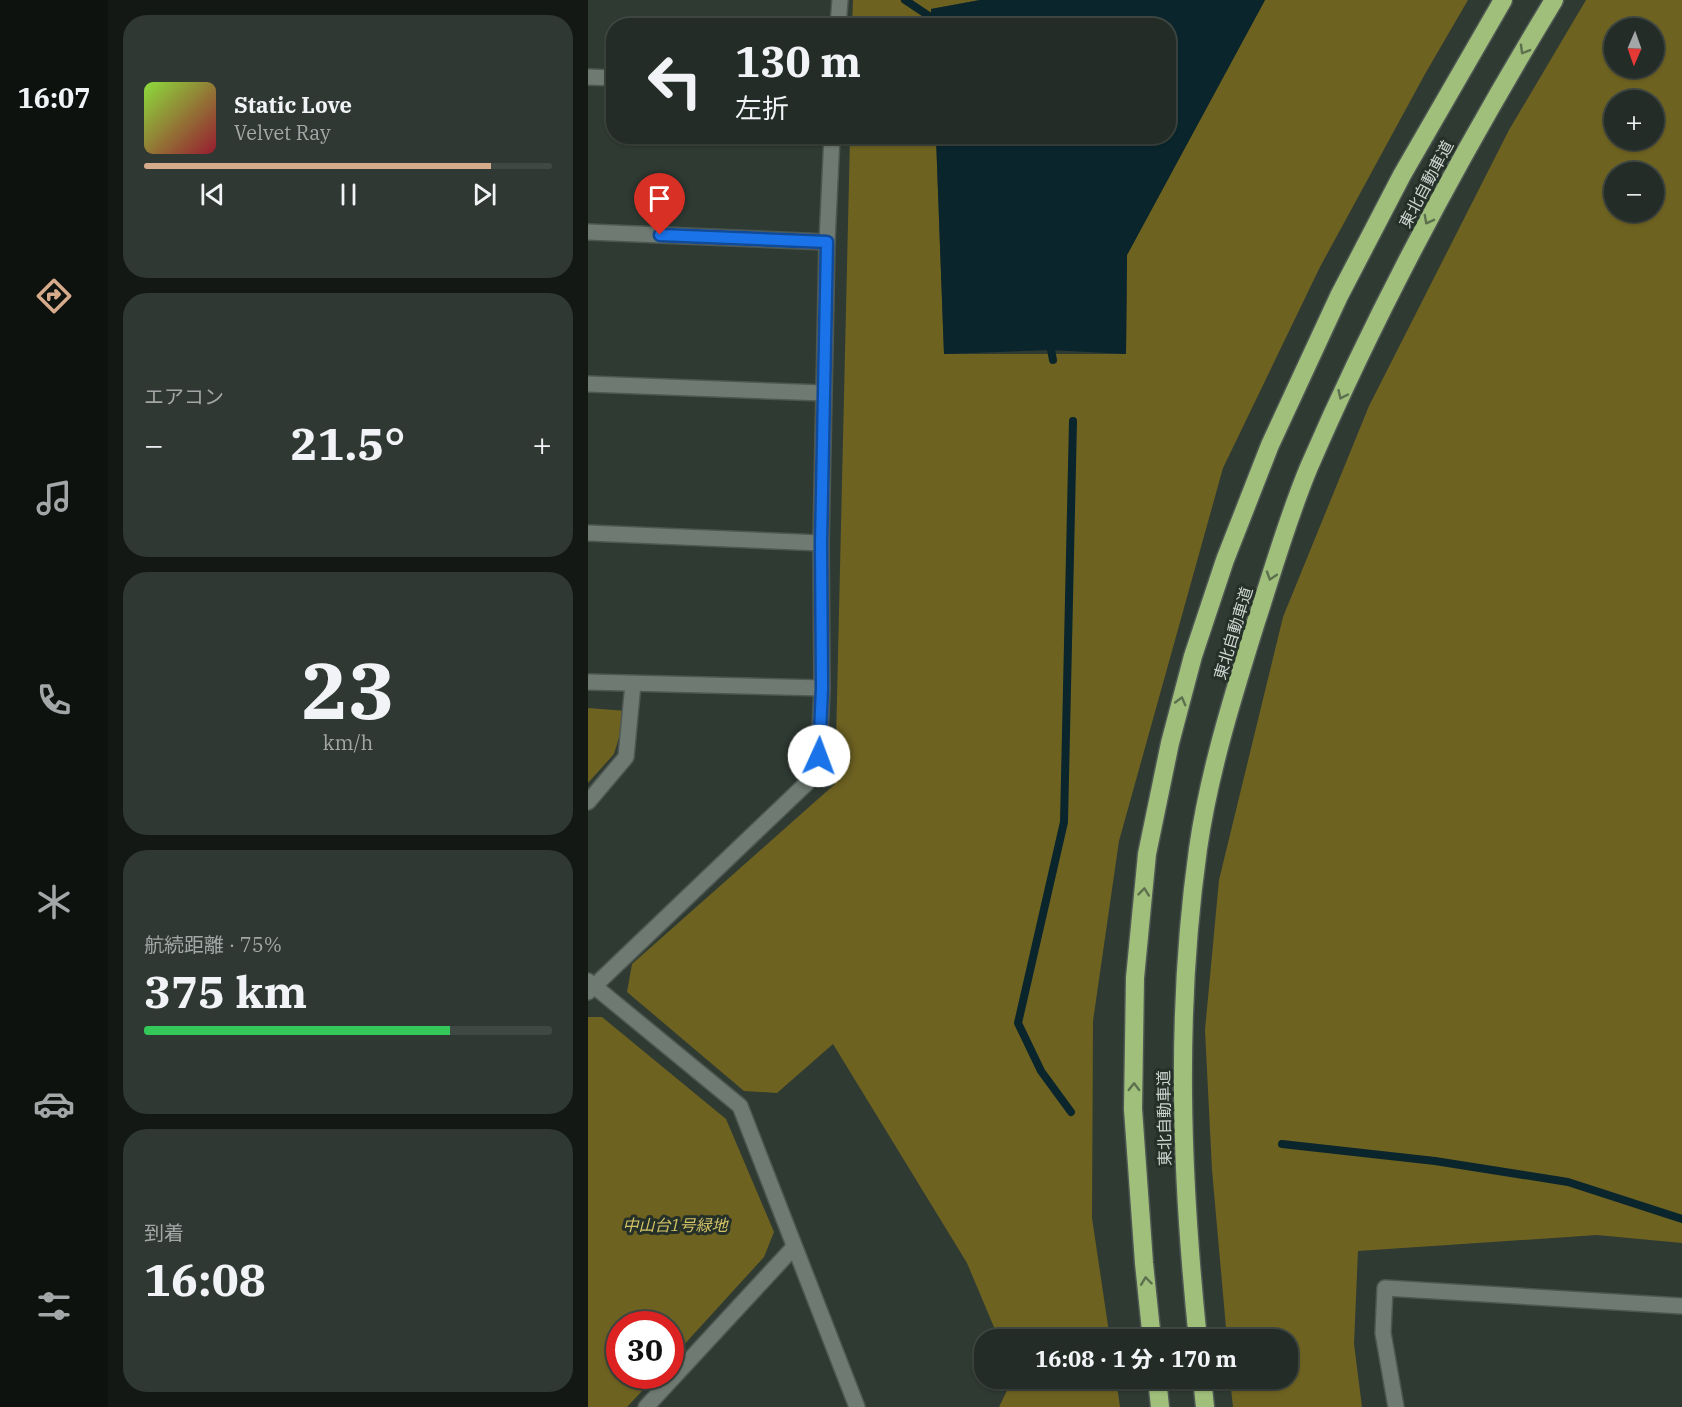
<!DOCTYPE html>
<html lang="ja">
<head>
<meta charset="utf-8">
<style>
  :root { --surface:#232c26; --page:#2f3832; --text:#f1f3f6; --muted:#a3a7a7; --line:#404843; --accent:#d6ab8b }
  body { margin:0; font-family:"IBM Plex Serif","Noto Sans JP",serif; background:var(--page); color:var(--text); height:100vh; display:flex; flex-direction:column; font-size:22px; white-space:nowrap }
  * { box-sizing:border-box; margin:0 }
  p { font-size:20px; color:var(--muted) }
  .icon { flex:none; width:33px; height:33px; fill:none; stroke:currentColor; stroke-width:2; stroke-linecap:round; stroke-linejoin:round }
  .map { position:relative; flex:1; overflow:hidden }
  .sheet { display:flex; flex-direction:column; gap:15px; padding:15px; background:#131815; width:480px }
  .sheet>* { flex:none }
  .banner { position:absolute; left:18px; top:18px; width:570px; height:126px; border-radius:24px; box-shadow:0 2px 4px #0004,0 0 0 2px var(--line); background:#232c26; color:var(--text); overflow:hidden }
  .needle { width:39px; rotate:182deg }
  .buttons { position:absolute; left:1016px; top:18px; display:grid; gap:12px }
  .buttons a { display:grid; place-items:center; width:60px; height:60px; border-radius:50%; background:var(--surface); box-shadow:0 2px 4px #0004,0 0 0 2px var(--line); font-size:30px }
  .speed { position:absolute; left:18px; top:1311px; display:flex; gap:12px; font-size:30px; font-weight:700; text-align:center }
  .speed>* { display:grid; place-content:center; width:78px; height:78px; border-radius:50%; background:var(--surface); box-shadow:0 2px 4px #0004,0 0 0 2px var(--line); line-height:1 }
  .speed .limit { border:9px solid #d22; background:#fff; color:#111 }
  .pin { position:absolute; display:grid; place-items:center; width:51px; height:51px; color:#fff; margin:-62px -26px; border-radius:50% 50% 50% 0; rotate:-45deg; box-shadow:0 0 6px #0007 }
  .pin .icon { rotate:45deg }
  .me { position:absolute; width:66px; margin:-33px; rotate:2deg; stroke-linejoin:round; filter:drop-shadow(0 0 4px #0008) }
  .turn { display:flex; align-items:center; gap:21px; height:126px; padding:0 30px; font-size:27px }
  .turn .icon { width:78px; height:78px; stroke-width:2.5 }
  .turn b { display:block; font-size:42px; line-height:51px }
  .big { font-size:45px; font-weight:800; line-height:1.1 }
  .sheet .tile { flex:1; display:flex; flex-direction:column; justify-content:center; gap:9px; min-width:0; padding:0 21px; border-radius:24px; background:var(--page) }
  .sheet .dial { align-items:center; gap:0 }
  .dial b { font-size:78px; line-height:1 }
  .song { display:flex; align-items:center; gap:18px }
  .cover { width:72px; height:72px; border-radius:9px; background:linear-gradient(135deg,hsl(90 70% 55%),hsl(350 70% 35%)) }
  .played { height:6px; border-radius:3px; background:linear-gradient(90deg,var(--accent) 85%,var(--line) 85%) }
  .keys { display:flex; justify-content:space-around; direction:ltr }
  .heat { display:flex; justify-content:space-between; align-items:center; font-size:33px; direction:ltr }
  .charge { height:9px; border-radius:4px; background:linear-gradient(90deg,#34c759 75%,var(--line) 0) }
  .trip { position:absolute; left:386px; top:1329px; width:324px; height:60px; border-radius:24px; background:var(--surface); box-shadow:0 2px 4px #0004,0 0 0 2px var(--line); font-weight:800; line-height:60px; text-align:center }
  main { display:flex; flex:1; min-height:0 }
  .tabs { display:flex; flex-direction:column; width:108px; justify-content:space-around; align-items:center; background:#0e120f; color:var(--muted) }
  .tabs .icon { width:42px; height:42px }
  .tabs .selected { color:var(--accent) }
  .tabs b { font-size:27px; color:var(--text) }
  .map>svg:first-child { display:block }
  .green { fill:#6e6221; fill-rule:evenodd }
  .water { fill:#0a252c }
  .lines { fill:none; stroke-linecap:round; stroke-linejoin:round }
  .stream { stroke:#0a252c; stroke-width:8 }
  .minor-casing { stroke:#4e5752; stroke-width:18 }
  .highway-casing { stroke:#4e5752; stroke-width:21 }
  .minor { stroke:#6e7a72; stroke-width:15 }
  .highway { stroke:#a0bf7b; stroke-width:18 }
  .oneway { stroke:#5c704e }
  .route-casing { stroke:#114b97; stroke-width:15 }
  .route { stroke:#1a73e8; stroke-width:10 }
  .labels { text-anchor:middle; stroke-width:6; stroke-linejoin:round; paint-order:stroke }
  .street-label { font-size:16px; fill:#ced5d1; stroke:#253029 }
  .park-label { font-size:16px; font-style:italic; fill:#d5c466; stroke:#253029 }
</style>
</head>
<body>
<main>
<nav class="tabs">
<b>16:07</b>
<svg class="icon selected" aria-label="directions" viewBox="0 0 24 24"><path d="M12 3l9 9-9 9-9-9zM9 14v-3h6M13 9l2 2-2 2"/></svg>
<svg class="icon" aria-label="music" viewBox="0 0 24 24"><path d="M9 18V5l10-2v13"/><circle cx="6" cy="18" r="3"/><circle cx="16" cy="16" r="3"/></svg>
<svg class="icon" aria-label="phone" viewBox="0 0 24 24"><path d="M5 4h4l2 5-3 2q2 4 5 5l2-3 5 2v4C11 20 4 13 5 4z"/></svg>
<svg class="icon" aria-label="climate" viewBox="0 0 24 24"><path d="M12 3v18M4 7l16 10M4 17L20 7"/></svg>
<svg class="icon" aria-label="car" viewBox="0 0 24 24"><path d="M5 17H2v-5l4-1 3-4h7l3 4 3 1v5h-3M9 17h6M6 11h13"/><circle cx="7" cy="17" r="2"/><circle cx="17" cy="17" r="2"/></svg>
<svg class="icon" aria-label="filters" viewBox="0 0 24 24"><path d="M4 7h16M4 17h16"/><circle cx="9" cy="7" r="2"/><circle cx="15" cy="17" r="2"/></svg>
</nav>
<section class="sheet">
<div class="tile">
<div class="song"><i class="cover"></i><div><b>Static Love</b><p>Velvet Ray</p></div></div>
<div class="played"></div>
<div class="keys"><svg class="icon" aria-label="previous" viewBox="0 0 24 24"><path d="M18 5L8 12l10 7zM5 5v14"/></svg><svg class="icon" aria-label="pause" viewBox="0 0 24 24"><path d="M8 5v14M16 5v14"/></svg><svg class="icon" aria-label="next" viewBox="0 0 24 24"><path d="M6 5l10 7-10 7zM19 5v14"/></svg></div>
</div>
<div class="tile"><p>エアコン</p>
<div class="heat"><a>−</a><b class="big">21.5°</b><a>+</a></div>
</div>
<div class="tile dial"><b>23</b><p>km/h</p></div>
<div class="tile"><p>航続距離 · 75%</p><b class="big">375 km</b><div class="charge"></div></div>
<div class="tile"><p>到着</p><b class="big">16:08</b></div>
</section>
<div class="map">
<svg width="1094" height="1407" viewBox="0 0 1094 1407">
  <rect width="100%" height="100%" fill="#2f3a33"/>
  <!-- green -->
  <g class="green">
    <path d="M 265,0 L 392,0 L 343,9 L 343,25 L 264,26 Z"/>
    <path d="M 677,0 L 880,0 L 837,74 L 732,267 L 635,468 L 531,841 L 505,1021 L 504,1218 L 522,1339 L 411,1339 L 379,1263 L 245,1044 L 189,1093 L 156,1091 L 39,992 L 44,964 L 247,784 L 262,137 L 348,137 L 356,354 L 538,354 L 539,255 Z"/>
    <path d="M 998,0 L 1094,0 L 1094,1243 L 1009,1235 L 770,1251 L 766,1344 L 774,1407 L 645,1407 L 642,1379 L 699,1378 L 699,1340 L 639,1339 L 624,1170 L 617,1030 L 631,880 L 695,617 L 781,406 L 921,130 ZM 1065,28 L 1065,68 L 1026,68 L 1026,28 ZM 1065,100 L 1065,140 L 1026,140 L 1026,100 ZM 1065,172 L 1065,212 L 1026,212 L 1026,172 Z"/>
    <path d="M 0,708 L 39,711 L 26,754 L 0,783 Z"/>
    <path d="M 0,1017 L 14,1017 L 138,1119 L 186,1232 L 176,1257 L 83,1359 L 82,1324 L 32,1324 L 32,1376 L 68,1376 L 39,1407 L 0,1407 Z"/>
    <path d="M 425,1378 L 528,1379 L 532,1407 L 411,1407 Z"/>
  </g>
  <!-- water -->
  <path class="water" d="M 392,0 L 677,0 L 539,255 L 538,354 L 463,350 L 356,354 L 348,137 L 580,136 L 580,26 L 343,25 L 343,9 Z"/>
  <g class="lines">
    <!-- stream -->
    <g class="stream">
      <path d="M 317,0 L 356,26"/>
      <path d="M 461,339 L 465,360"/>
      <path d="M 483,1112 L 453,1071 L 430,1023 L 476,822 L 485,421"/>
      <path d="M 694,1144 L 847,1161 L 980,1182 L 1094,1219"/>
    </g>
    <defs>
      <g id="minor">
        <path d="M 250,26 L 252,0"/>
        <path d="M 0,77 L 26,78"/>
        <path d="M 0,232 L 239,242"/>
        <path d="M 0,384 L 236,393"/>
        <path d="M 0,533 L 233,543"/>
        <path d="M 0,682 L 234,688"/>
        <path d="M 0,802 L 38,757 L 45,684"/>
        <path d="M 0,981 L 152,1106 L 269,1407"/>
        <path d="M 0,992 L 221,781 L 231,756 L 234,688 L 233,543 L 239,242 L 244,136"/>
        <path d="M 58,1407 L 206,1247"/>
        <path d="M 808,1407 L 795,1333 L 797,1288 L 1094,1306"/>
      </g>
      <g id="highway">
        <path d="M 564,1340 L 556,1263 L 545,1109 L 547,978 L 559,854 L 582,743 L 605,656 L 637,560 L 682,445 L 751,296 L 814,175 L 915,0"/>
        <path d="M 610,1340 C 593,1176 587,1012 610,849 C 621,772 645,696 668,622 C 685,570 700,517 721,467 C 791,305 875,150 966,0"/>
        <path d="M 569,1378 L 572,1407"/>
        <path d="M 614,1378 L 617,1407"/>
      </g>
    </defs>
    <!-- minor casing -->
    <use href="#minor" class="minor-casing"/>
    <!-- highway casing -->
    <use href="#highway" class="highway-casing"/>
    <!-- minor -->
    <use href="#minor" class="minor"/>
    <!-- highway -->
    <use href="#highway" class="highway"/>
  </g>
  <!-- one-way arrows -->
  <defs><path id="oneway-chevron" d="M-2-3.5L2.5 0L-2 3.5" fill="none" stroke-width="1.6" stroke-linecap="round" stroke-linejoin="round" transform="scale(1.5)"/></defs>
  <g class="oneway">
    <use href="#oneway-chevron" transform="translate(936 50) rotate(120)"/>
    <use href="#oneway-chevron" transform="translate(840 220) rotate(118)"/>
    <use href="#oneway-chevron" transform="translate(754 395) rotate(115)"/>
    <use href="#oneway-chevron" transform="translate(683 576) rotate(108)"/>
    <use href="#oneway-chevron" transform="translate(593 701) rotate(-75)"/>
    <use href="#oneway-chevron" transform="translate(556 892) rotate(-84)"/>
    <use href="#oneway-chevron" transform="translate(546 1087) rotate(-89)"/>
    <use href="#oneway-chevron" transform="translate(558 1281) rotate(-97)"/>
  </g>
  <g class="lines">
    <defs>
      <path id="route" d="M 72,235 L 239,242 L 233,543 L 234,688 L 231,756"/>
    </defs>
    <!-- route casing -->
    <use href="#route" class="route-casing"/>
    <!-- route -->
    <use href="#route" class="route"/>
  </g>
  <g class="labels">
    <!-- street labels -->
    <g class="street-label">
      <text transform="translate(838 184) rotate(-62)" y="6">東北自動車道</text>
      <text transform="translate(645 633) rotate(-73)" y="6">東北自動車道</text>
      <text transform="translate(576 1118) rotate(-91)" y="6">東北自動車道</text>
    </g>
    <!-- park labels -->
    <g class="park-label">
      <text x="87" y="1231">中山台1号緑地</text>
    </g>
  </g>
</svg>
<div class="buttons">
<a><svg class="needle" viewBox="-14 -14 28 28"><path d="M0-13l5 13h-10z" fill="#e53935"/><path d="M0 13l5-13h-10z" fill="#a3a7a7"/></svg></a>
<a>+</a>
<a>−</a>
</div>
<div class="speed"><div class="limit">30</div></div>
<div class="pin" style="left:72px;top:235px;background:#d93025"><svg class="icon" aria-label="arrive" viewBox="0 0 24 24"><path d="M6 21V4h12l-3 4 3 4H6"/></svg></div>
<svg class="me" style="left:231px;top:756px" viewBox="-20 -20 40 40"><circle r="19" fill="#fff"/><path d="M0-13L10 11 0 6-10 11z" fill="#1a73e8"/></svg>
<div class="trip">16:08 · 1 分 · 170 m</div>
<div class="banner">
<div class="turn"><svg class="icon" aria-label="left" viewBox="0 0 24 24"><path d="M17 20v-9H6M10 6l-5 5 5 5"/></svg><div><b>130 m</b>左折</div></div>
</div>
</div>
</main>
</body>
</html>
